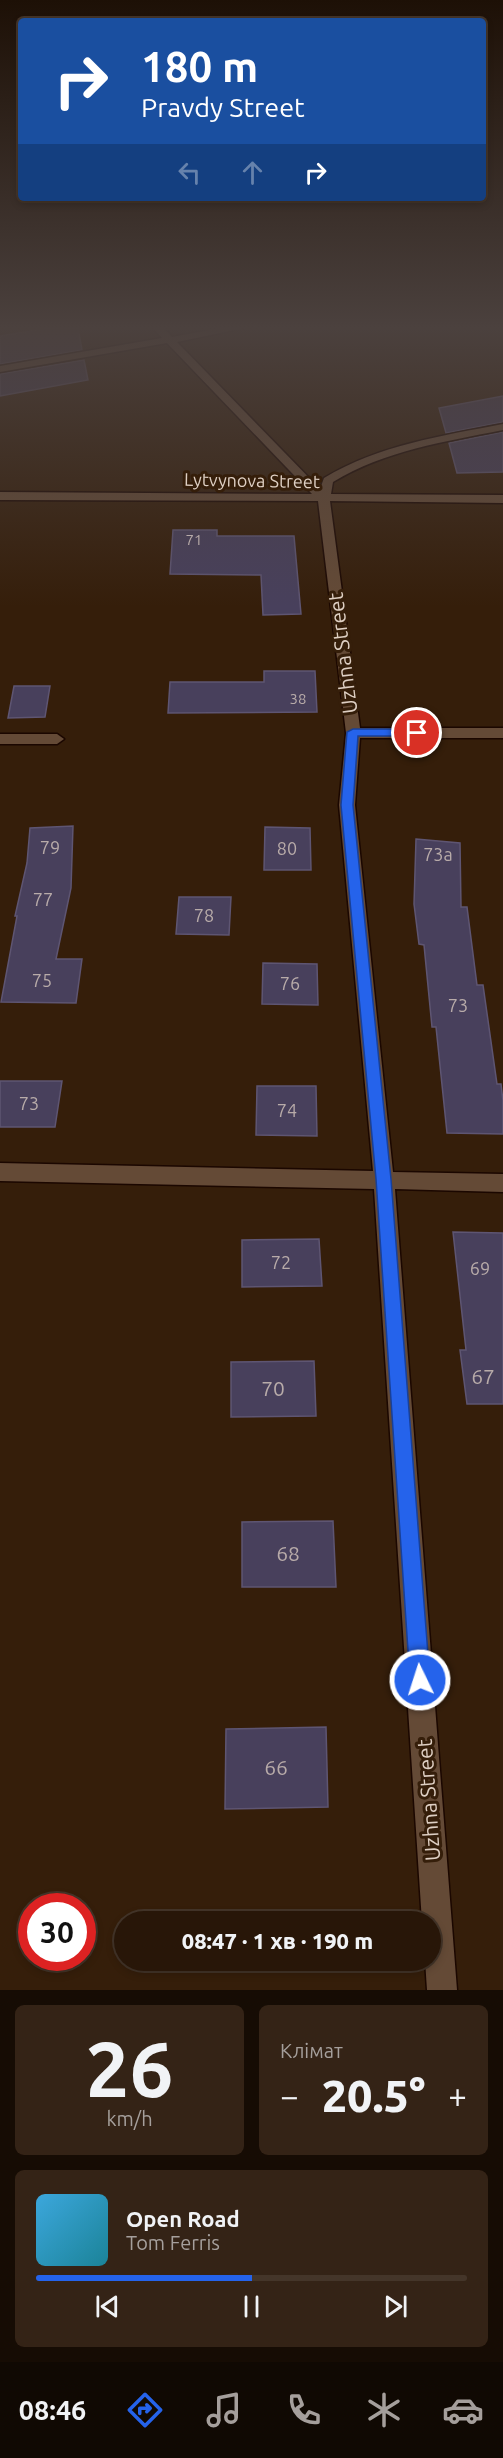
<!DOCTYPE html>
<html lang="uk">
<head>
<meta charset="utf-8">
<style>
  :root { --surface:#281608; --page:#342316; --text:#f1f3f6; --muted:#a59f9c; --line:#443529; --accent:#2563eb }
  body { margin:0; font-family:Ubuntu,sans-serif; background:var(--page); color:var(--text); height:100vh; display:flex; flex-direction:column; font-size:22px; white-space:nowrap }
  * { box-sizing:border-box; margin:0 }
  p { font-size:20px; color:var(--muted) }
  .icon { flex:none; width:33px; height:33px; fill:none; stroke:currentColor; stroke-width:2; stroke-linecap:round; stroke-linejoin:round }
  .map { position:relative; height:1990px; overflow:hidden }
  .side { display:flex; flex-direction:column; gap:15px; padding:15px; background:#160c04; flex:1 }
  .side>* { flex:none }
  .top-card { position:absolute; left:18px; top:18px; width:468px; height:183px; border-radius:6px; box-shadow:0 3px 9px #0003,0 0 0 2px var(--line); background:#1a4fa0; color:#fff; overflow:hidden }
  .speed { position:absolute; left:18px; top:1893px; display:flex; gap:12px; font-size:30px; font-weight:700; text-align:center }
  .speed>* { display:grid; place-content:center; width:78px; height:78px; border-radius:50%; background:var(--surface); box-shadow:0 3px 9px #0003,0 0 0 2px var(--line); line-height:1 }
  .speed .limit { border:9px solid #d22; background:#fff; color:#111 }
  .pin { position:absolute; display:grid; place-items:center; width:51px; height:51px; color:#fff; margin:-26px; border:3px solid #fff; border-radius:50%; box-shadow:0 2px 6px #0007 }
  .me { position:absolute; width:66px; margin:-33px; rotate:356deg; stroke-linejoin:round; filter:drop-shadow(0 0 4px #0008) }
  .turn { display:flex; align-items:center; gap:21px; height:126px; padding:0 24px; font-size:27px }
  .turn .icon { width:78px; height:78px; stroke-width:2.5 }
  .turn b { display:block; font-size:42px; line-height:51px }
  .lanes { display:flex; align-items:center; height:57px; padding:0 24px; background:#0003; justify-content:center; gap:30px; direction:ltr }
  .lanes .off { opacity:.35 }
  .big { font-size:45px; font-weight:800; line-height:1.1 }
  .side .card { flex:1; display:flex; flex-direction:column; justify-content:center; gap:9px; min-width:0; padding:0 21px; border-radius:9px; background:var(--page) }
  .side .dial { align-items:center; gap:0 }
  .dial b { font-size:78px; line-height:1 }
  .song { display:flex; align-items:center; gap:18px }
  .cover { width:72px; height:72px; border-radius:9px; background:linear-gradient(135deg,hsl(200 70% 55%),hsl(190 70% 35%)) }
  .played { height:6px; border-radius:3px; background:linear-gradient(90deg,var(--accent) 50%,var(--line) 50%) }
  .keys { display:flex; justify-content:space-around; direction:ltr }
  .heat { display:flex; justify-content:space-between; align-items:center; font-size:33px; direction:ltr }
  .side .tiles { flex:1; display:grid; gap:15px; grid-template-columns:1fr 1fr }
  .card:last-child { grid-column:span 2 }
  .trip { position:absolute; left:114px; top:1911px; width:327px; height:60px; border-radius:30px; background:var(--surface); box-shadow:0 3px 9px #0003,0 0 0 2px var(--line); font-weight:800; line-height:60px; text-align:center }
  .tab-bar { display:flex; height:96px; justify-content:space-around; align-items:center; background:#100903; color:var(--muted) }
  .tab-bar .icon { width:42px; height:42px }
  .tab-bar .active { color:var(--accent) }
  .tab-bar b { font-size:27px; color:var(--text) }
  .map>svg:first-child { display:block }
  .building { fill:#48405c; stroke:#5e5572; stroke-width:1.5 }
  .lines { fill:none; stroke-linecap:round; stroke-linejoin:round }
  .street-casing { stroke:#1b0700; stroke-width:3 }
  .street { fill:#644a36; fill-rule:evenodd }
  .route { fill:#2563eb; stroke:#184099; stroke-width:1.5 }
  .labels { text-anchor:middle; stroke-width:6; stroke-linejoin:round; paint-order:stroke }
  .far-number-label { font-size:15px; fill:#b8aba9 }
  .far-street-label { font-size:18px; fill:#decfc3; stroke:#351e0a }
  .number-label { font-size:18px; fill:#b8aba9 }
  .street-label { font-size:21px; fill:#decfc3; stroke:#351e0a }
  .near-number-label { font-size:21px; fill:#b8aba9 }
</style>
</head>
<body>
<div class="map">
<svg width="503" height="1990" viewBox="0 0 503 1990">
  <rect width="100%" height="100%" fill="#351e0a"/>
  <!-- building -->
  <g class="building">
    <path d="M 49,328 L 78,328 L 82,350 L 0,364 L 0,336 Z"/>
    <path d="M 84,360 L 88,380 L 0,396 L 0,374 Z"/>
    <path d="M 503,396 L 503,422 L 446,433 L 439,408 Z"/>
    <path d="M 503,432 L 503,472 L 457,473 L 449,443 Z"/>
    <path d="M 173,530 L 217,530 L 217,536 L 294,536 L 301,614 L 263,615 L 261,575 L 170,574 Z"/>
    <path d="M 264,671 L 315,671 L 317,712 L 168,713 L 170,682 L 264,682 Z"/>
    <path d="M 14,686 L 50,686 L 45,717 L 8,718 Z"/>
    <path d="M 73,826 L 71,888 L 56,959 L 82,959 L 76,1003 L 1,1002 L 17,916 L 15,916 L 27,863 L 30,828 Z"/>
    <path d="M 265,827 L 310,828 L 311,870 L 264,870 Z"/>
    <path d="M 416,839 L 460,843 L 461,907 L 467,907 L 477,985 L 483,985 L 497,1084 L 501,1084 L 503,1101 L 503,1134 L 447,1133 L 436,1027 L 432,1027 L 424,945 L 419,944 L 414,904 Z"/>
    <path d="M 179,897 L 231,897 L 229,935 L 176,934 Z"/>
    <path d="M 263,963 L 317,964 L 318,1005 L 262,1004 Z"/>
    <path d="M 0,1081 L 62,1081 L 55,1127 L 0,1127 Z"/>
    <path d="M 257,1086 L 316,1086 L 317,1136 L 256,1135 Z"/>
    <path d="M 453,1232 L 503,1233 L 503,1404 L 467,1404 L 460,1350 L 466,1350 Z"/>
    <path d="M 319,1239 L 322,1286 L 242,1287 L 242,1240 Z"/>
    <path d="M 314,1361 L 316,1416 L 231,1417 L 231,1362 Z"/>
    <path d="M 333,1521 L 336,1587 L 242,1587 L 242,1522 Z"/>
    <path d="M 326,1727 L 328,1807 L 225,1809 L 226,1729 Z"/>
  </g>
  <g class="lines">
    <defs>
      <g id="street">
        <path d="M 153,328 L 164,328 L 172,337 L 220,328 L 244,328 L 177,342 L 320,489 L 324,478 C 379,445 441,436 503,424 L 503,430 C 444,442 386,450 333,482 L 331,494 L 503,495 L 503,503 L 330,501 L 360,728 L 503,728 L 503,738 L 360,738 L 355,805 L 393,1172 L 503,1174 L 503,1192 L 395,1189 L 457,1990 L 427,1990 L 425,1960 L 430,1960 L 430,1922 L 422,1922 L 374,1189 L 0,1181 L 0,1163 L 373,1171 L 339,805 L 346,733 L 318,501 L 0,500 L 0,492 L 312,494 L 167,343 L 0,372 L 0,366 L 162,338 Z"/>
        <path d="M 0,734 L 57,734 L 64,739 L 57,744 L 0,744 Z"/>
      </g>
    </defs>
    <!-- street casing -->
    <use href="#street" class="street-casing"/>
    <!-- street -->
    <use href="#street" class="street"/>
  </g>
  <!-- sky -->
  <linearGradient id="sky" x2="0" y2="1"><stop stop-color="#1d1006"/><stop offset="0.54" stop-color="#4b413e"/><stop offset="1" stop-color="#4b413e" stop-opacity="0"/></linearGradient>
  <rect width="503" height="607" fill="url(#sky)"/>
  <!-- route -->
  <path class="route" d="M 353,729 L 417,729 L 423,733 L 417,736 L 358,736 L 353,805 L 391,1179 L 430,1680 L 427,1687 L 420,1690 L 413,1687 L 410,1680 L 376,1179 L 341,805 L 347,732 Z"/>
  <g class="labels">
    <!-- far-number labels -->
    <g class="far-number-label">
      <text x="194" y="545">71</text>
      <text x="298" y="704">38</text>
    </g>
    <!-- far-street labels -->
    <g class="far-street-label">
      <text transform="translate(252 481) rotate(1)" y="6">Lytvynova Street</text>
    </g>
    <!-- number labels -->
    <g class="number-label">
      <text x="50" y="854">79</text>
      <text x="287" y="855">80</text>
      <text x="438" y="861">73а</text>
      <text x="43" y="906">77</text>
      <text x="204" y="922">78</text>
      <text x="42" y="987">75</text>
      <text x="290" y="990">76</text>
      <text x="458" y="1012">73</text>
      <text x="29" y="1110">73</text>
      <text x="287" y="1117">74</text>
      <text x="281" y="1269">72</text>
      <text x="480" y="1275">69</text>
    </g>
    <!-- street labels -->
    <g class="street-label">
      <text transform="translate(343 653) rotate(-97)" y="7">Uzhna Street</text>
      <text transform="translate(429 1800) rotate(-94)" y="7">Uzhna Street</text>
    </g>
    <!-- near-number labels -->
    <g class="near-number-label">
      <text x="483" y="1384">67</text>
      <text x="273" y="1396">70</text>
      <text x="288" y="1561">68</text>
      <text x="276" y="1775">66</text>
    </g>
  </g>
</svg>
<div class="speed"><div class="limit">30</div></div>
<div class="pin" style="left:417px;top:733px;background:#d93025"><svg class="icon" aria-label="arrive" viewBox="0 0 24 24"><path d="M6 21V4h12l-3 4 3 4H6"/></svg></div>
<svg class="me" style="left:420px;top:1680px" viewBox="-20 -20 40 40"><circle r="17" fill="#2563eb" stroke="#fff" stroke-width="3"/><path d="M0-11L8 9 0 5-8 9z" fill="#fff"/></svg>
<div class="trip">08:47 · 1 хв · 190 m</div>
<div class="top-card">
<div class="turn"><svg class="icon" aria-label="right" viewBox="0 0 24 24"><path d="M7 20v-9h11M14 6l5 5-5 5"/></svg><div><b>180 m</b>Pravdy Street</div></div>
<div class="lanes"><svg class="icon off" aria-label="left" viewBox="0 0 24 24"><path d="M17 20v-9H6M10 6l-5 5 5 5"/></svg><svg class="icon off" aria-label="ahead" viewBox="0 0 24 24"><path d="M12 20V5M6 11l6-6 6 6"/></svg><svg class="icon" aria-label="right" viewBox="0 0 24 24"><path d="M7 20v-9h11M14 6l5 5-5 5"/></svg></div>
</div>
</div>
<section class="side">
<div class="tiles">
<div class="card dial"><b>26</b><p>km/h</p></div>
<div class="card"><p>Клімат</p>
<div class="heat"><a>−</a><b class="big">20.5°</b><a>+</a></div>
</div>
<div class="card">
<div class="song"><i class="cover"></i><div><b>Open Road</b><p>Tom Ferris</p></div></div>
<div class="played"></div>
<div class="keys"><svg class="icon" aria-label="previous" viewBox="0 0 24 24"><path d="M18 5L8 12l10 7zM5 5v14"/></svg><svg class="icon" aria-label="pause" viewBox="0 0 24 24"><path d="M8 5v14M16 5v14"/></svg><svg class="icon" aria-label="next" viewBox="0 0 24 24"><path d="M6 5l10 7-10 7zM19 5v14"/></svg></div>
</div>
</div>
</section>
<nav class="tab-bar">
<b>08:46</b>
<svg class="icon active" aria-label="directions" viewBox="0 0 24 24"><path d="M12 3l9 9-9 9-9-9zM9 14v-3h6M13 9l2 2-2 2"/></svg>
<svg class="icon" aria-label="music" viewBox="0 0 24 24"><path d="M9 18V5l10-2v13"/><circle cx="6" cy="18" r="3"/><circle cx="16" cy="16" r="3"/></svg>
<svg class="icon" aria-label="phone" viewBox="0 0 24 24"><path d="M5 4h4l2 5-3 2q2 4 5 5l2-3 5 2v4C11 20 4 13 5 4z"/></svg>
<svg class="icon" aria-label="climate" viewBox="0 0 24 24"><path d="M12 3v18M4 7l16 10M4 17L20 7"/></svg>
<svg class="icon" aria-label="car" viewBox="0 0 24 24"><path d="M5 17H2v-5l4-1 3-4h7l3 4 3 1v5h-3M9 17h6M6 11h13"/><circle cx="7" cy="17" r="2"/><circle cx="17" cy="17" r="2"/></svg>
</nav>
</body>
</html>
